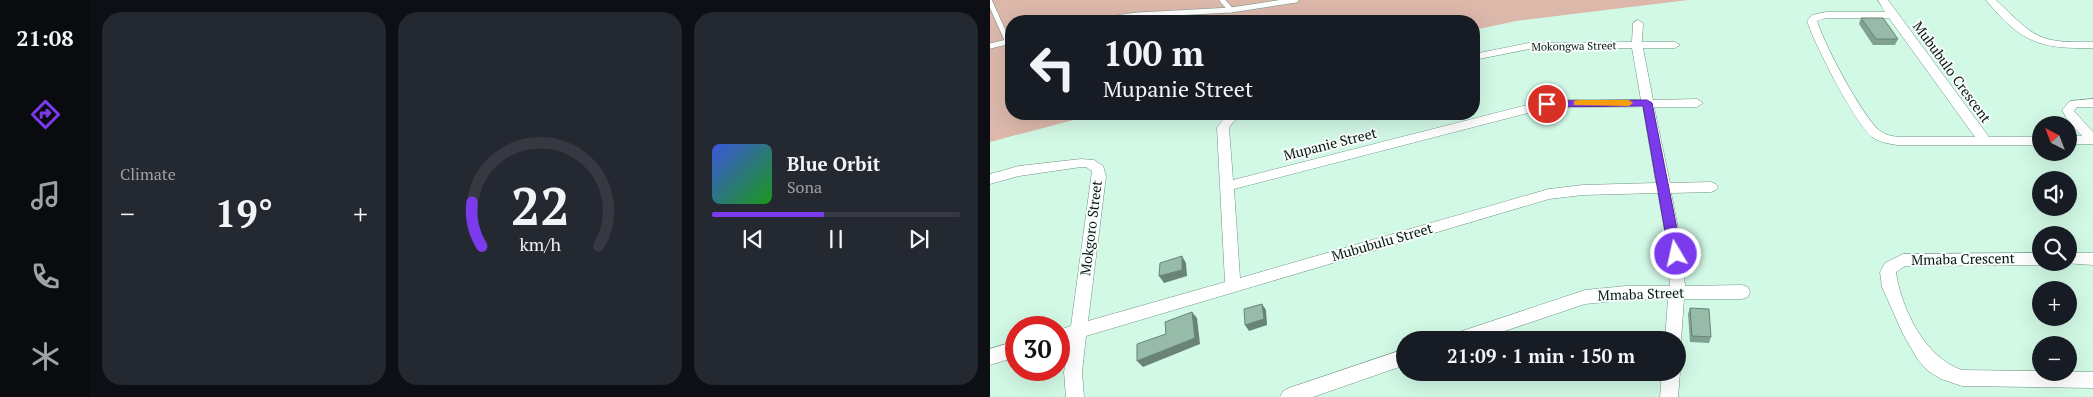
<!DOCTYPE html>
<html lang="en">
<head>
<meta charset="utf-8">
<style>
  :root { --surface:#171b24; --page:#242831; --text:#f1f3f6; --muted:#9ea1a6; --line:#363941; --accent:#7c3aed }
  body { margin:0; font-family:"PT Serif",serif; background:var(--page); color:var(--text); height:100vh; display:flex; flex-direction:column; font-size:19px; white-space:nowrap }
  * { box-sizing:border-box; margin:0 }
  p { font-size:16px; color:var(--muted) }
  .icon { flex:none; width:28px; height:28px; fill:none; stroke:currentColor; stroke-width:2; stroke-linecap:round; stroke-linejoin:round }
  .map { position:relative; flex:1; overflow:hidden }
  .drawer { display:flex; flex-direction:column; gap:12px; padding:12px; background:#0d0f14; width:900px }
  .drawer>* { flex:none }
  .top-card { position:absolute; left:15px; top:15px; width:475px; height:105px; border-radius:20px; box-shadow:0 5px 20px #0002; background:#171b24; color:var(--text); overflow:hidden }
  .needle { width:32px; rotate:318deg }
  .tools { position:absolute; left:1042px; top:116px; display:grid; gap:10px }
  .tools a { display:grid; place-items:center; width:45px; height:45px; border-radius:50%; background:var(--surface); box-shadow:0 5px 20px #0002; font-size:25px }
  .speed { position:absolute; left:15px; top:316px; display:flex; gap:10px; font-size:25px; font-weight:700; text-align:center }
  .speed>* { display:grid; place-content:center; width:65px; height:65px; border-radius:50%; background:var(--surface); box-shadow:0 5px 20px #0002; line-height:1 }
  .speed .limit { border:8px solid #d22; background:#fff; color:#111 }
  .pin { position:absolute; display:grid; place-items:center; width:42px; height:42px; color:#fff; margin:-21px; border:2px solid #fff; border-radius:50%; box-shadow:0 1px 5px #0007 }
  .me { position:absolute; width:55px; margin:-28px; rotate:351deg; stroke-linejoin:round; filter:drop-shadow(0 0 4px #0008) }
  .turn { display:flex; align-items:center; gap:18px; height:105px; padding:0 15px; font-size:22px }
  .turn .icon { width:65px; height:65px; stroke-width:2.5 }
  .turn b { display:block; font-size:35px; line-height:42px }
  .big { font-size:38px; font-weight:700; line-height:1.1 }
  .drawer .tile { flex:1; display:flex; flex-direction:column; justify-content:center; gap:8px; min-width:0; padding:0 18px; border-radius:20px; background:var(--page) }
  .drawer .dial { align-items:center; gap:0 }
  .dial svg { height:130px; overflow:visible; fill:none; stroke:var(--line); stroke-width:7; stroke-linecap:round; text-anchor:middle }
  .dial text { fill:var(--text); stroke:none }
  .song { display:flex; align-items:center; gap:15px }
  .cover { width:60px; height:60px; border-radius:8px; background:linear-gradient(135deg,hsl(230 70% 55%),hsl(120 70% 35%)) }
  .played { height:5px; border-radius:2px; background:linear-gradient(90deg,var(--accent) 45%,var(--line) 45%) }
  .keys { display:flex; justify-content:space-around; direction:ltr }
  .heat { display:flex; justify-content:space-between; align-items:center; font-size:28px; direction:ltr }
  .drawer .tiles { flex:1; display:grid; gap:12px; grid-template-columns:repeat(3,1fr) }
  .trip { position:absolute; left:406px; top:331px; width:290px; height:50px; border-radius:25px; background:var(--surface); box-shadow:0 5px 20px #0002; font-weight:700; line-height:50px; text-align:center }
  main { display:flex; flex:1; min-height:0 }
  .tabs { display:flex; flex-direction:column; width:90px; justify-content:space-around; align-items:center; background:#090b0e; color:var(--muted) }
  .tabs .icon { width:35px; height:35px }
  .tabs .on { color:var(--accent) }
  .tabs b { font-size:22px; color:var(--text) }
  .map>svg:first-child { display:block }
  .green { fill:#dcb8ab }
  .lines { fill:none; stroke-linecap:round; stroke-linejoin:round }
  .lane-casing { stroke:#709383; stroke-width:6 }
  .street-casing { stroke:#709383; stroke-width:1 }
  .lane { stroke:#fff; stroke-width:5 }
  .street { fill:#fff; fill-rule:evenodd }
  .wall { fill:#81a191 }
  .shaded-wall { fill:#698376 }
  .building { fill:#96bba9; stroke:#698376 }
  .route { fill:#7c3aed; stroke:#51269a }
  .slow { fill:#f59e0b }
  .labels { text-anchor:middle; stroke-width:4; stroke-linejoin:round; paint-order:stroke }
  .far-street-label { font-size:11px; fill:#081510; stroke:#f6fdfa }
  .street-label { font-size:14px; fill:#081510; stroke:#f6fdfa }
</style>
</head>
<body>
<main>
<nav class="tabs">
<b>21:08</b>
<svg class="icon on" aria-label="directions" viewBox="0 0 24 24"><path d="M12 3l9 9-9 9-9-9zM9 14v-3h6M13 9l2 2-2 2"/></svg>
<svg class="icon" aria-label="music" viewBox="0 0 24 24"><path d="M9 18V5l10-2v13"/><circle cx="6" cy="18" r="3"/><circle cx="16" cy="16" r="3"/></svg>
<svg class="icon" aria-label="phone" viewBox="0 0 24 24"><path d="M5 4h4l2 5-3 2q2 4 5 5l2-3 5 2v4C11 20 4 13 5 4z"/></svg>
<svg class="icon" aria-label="climate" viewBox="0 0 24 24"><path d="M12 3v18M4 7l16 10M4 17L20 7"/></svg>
</nav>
<section class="drawer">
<div class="tiles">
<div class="tile"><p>Climate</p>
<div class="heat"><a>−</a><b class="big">19°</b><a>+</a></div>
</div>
<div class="tile dial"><svg viewBox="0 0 100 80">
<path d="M14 69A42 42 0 1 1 86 69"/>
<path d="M14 69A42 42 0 0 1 8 42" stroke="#7c3aed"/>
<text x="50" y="56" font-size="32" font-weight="700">22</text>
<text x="50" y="72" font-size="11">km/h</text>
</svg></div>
<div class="tile">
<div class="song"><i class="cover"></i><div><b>Blue Orbit</b><p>Sona</p></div></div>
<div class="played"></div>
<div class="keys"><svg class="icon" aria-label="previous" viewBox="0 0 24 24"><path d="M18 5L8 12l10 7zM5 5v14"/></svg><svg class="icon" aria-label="pause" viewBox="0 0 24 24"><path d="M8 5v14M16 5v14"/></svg><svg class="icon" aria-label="next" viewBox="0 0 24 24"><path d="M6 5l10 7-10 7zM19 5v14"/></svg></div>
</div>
</div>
</section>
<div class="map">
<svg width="1103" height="397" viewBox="0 0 1103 397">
  <rect width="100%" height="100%" fill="#d2f9e6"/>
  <!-- green -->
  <path class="green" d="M 0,0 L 698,0 L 526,21 L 484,30 L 484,21 L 21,21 L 21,114 L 106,114 L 0,142 Z"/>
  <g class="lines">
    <defs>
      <g id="lane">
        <path d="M 232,0 L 241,10"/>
        <path d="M 0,2 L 18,42"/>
        <path d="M 104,21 L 147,15 L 241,10 L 306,0"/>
        <path d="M 0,46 L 21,41"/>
      </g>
      <g id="street">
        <path d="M 888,0 L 898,0 L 999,137 L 1051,137 L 1051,145 L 908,145 C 899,144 889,142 882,137 C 864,122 825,45 817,21 L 822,15 L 836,12 L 895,12 ZM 836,18 L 899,18 L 985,137 L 908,137 C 901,136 895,135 889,130 C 871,114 835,46 827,21 Z"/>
        <path d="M 996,0 L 1006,0 C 1046,38 1047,43 1103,42 L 1103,48 C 1050,49 1031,43 996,0 Z"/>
        <path d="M 648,20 L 653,23 L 652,42 L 685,42 L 690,45 L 685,48 L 653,48 L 663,100 L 707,99 L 713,103 L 707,107 L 664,107 L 680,183 L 721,182 L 726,184 L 728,187 L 726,190 L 721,192 L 681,193 L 691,243 L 695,286 L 752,285 L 758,287 L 760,292 L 758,297 L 752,299 L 694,299 L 691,340 L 689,345 L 688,346 L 688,340 L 675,340 L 678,299 L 636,300 L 595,304 L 488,340 L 458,340 L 460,335 L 595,290 L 636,286 L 680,286 L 677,243 L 668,193 L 593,195 L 559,199 L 96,336 L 92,372 L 94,397 L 76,397 L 74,372 L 79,342 L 69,344 L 69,330 L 81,326 L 102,171 L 96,167 L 91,167 L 29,176 L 0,184 L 0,174 L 29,166 L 91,159 L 104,160 L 113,166 L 116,176 L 98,321 L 235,282 L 227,128 C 235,116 239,113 254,114 L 243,122 L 239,128 L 243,180 L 557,100 L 651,100 L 642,48 L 539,49 L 484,60 L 484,54 L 539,43 L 642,42 L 643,23 ZM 653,107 L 666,183 L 593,185 L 559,189 L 250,278 L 244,189 L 557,108 Z"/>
        <path d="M 1103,99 L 1103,107 L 1087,107 L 1084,111 L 1103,132 L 1103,144 L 1079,144 L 1079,136 L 1092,136 L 1077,119 L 1072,110 L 1080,101 Z"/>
        <path d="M 1051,253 L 1051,262 L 1057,262 L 1051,265 L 915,266 L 906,272 C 911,308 935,358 972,370 L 1051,371 L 1051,372 L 1103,372 L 1103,388 L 972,386 L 951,379 L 938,371 L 928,360 L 913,334 L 892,287 L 890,272 L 895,263 L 913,254 Z"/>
        <path d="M 1079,253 L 1103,253 L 1103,265 L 1074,263 L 1079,262 Z"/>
        <path d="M 26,341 L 26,357 L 0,365 L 0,349 Z"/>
        <path d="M 415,349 L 415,365 L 323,397 L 290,397 L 293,391 L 299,388 Z"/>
        <path d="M 688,367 L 690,372 L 688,397 L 670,397 L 672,372 L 688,372 Z"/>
      </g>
    </defs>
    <!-- lane casing -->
    <use href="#lane" class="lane-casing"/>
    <!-- street casing -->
    <use href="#street" class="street-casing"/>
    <!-- lane -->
    <use href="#lane" class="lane"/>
    <!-- street -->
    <use href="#street" class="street"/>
  </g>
  <!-- wall -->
  <g class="wall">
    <path d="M 871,18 L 908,39 L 905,45 L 883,45 L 869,24 Z"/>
    <path d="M 700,308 L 721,337 L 719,343 L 700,342 L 698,314 Z"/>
  </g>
  <!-- shaded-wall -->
  <g class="shaded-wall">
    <path d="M 192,256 L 196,263 L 197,276 L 174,283 L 169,276 Z"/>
    <path d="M 272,304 L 276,310 L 277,325 L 259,331 L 255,325 Z"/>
    <path d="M 202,312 L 207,318 L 210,344 L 153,367 L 147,361 Z"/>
  </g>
  <!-- building -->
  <g class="building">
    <path d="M 871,18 L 893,18 L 908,39 L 886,39 Z"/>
    <path d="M 192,256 L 192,270 L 169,276 L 170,263 Z"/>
    <path d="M 272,304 L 274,319 L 255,325 L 254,309 Z"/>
    <path d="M 700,308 L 719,309 L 721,337 L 702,336 Z"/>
    <path d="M 202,312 L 205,338 L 147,361 L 147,344 L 176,334 L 175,322 Z"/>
  </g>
  <!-- route -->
  <path class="route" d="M 657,100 L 662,103 L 692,254 L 690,257 L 681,257 L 679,254 L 653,106 L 557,107 L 552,104 L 557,101 Z"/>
  <!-- slow -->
  <path class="slow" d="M 588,100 L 639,100 L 643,103 L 639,106 L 584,105 L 584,101 Z"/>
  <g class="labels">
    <!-- far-street labels -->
    <g class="far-street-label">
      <text transform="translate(584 46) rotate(-1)" y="4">Mokongwa Street</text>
    </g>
    <!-- street labels -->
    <g class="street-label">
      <text transform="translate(962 72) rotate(54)" y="5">Mububulo Crescent</text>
      <text transform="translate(340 144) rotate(-14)" y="5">Mupanie Street</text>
      <text transform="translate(101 228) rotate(-83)" y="5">Mokgoro Street</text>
      <text transform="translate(392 242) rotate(-16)" y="5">Mububulu Street</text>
      <text transform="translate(973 259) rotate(-1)" y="5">Mmaba Crescent</text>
      <text transform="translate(651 294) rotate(-2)" y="5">Mmaba Street</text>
    </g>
  </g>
</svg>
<div class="tools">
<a><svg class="needle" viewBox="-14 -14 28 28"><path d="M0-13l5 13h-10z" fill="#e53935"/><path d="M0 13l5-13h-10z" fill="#9ea1a6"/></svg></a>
<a><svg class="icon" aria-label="sound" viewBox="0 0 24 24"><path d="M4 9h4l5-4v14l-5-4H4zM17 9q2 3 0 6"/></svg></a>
<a><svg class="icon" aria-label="search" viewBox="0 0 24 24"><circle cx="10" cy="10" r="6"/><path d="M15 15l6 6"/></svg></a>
<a>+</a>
<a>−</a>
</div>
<div class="speed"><div class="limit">30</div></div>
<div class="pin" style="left:557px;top:104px;background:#d93025"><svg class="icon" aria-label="arrive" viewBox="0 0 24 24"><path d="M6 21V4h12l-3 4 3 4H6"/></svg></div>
<svg class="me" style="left:686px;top:254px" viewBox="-20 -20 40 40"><circle r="17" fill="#7c3aed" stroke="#fff" stroke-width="3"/><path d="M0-11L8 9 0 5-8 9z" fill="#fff"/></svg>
<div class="trip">21:09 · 1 min · 150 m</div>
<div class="top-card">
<div class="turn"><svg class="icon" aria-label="left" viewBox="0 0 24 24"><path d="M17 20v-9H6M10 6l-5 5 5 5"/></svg><div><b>100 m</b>Mupanie Street</div></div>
</div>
</div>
</main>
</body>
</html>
